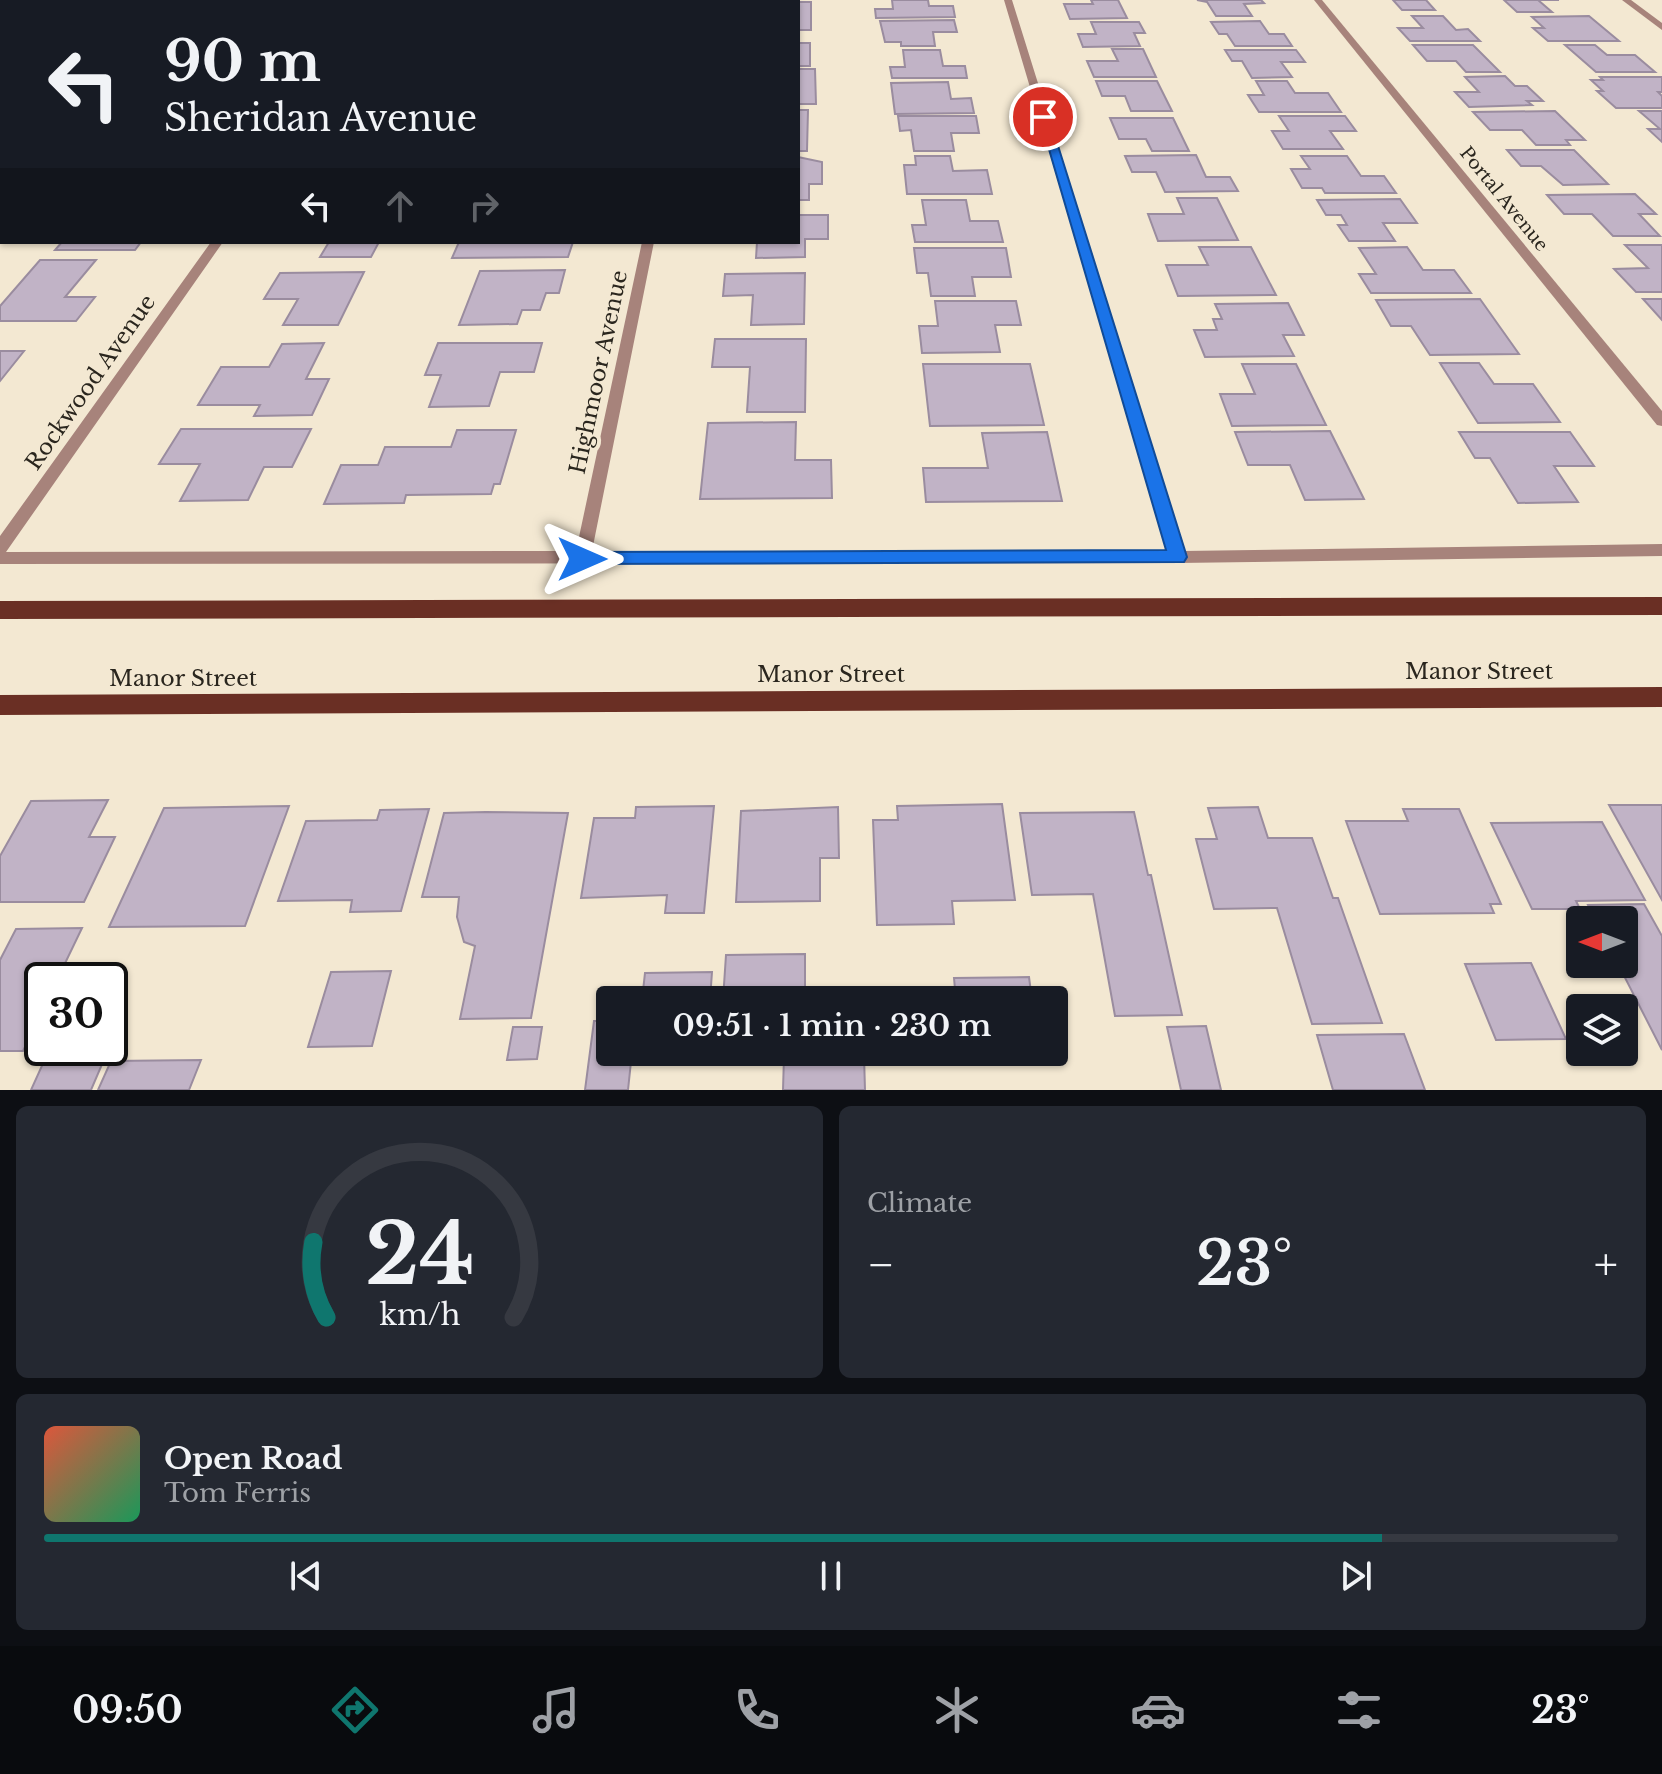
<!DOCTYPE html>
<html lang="en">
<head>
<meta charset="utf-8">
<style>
  :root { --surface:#171b24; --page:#242831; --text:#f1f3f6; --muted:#9ea1a6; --line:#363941; --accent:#0f766e }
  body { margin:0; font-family:"Libre Baskerville",serif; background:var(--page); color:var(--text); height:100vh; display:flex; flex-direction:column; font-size:30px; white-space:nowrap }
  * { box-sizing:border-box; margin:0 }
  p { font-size:26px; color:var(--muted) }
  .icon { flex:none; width:44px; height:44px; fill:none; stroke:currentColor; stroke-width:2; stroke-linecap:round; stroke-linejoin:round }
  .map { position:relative; height:1090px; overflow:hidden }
  .drawer { display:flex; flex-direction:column; gap:16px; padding:16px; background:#0d0f14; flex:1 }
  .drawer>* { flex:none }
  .hud { position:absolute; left:0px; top:0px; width:800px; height:244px; box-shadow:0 2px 6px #0004; background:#171b24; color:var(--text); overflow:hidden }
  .needle { width:52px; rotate:270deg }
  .fabs { position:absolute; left:1566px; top:906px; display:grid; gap:16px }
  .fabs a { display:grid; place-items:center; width:72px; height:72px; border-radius:8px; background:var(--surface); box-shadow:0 2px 6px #0004; font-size:40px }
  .speed { position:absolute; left:24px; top:962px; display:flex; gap:16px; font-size:40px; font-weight:700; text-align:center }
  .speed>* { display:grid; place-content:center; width:104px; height:104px; border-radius:50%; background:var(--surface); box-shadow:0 2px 6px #0004; line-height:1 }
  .speed .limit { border:4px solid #111; border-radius:12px; background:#fff; color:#111 }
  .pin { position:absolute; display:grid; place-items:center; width:68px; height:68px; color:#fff; margin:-34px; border:4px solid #fff; border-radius:50%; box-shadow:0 2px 8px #0007 }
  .me { position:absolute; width:88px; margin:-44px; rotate:90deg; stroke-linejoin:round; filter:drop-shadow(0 0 6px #0008) }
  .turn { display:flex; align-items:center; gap:28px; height:168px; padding:0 32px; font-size:36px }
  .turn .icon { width:104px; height:104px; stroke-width:2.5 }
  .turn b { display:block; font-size:56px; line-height:68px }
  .lanes { display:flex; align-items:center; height:76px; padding:0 32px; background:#0003; justify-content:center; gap:40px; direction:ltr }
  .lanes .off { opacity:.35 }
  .big { font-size:60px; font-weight:600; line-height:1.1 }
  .drawer .card { flex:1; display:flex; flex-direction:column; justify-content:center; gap:12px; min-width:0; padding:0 28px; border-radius:12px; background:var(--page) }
  .drawer .dial { align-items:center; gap:0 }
  .dial svg { height:208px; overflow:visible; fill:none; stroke:var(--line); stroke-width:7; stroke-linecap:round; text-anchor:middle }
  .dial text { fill:var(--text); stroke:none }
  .song { display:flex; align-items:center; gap:24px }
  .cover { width:96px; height:96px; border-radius:12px; background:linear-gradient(135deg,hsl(10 70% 55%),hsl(150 70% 35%)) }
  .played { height:8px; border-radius:4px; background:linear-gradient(90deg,var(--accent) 85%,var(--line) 85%) }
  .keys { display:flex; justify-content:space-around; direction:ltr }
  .heat { display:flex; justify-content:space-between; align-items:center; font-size:44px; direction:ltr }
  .drawer .tiles { flex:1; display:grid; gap:16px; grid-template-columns:1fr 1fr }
  .card:last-child { grid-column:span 2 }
  .trip { position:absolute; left:596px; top:986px; width:472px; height:80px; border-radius:8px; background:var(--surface); box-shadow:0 2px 6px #0004; font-weight:600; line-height:80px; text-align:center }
  .tab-bar { display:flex; height:128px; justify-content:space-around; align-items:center; background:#090b0e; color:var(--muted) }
  .tab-bar .icon { width:56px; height:56px }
  .tab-bar .selected { color:var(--accent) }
  .tab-bar b { font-size:36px; color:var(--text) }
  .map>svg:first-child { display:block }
  .building { fill:#c1b3c6; stroke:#9a8c9f; stroke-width:2 }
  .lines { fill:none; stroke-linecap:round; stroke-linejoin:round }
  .minor { fill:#a7837b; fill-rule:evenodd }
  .primary { fill:#6a2f24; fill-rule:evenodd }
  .route { fill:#1a73e8; stroke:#114b97; stroke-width:2 }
  .labels { text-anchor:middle; stroke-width:8; stroke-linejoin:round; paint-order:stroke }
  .far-street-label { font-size:18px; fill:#2a261e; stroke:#f3e8d2 }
  .street-label { font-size:22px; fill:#2a261e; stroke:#f3e8d2 }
</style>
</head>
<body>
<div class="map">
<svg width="1662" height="1090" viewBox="0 0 1662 1090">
  <rect width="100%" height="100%" fill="#f3e8d2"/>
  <!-- building -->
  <g class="building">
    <path d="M 892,0 L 928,0 L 929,6 L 953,6 L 955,17 L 876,18 L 875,9 L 893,9 Z"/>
    <path d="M 1091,0 L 1118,0 L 1127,18 L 1070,19 L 1064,4 L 1093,4 Z"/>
    <path d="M 1197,0 L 1261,0 L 1264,3 L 1244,4 L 1252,16 L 1216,16 L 1207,2 Z"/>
    <path d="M 1393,0 L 1426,0 L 1435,10 L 1402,10 Z"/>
    <path d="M 1504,0 L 1559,0 L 1538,0 L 1552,12 L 1517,12 Z"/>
    <rect x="798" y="2" width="13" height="28"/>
    <path d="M 1412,16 L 1443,16 L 1456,30 L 1468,29 L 1480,41 L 1410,41 L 1398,28 L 1423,28 Z"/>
    <path d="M 1589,16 L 1619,41 L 1548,41 L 1533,28 L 1544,28 L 1532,17 Z"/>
    <path d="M 954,20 L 957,32 L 933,32 L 935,46 L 901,46 L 901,42 L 885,42 L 880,21 Z"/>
    <path d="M 1260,21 L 1269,34 L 1284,34 L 1292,46 L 1235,46 L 1227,34 L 1219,34 L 1211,22 Z"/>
    <path d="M 1091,22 L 1139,22 L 1145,33 L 1134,33 L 1140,46 L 1083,47 L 1078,34 L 1096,34 Z"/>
    <rect x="798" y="43" width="12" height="23"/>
    <path d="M 1413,45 L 1473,45 L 1500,72 L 1466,72 L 1456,61 L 1427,61 Z"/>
    <path d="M 1565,45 L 1595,45 L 1607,55 L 1635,55 L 1655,72 L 1596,72 Z"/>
    <path d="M 1112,49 L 1143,49 L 1156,77 L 1094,77 L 1087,61 L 1118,61 Z"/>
    <path d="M 903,50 L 940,50 L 943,66 L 965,66 L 967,78 L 892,78 L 890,67 L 905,67 Z"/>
    <path d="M 1225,50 L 1296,50 L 1305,62 L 1281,62 L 1292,77 L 1252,78 L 1242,61 L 1232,61 Z"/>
    <path d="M 798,69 L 815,69 L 816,104 L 798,104 Z"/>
    <path d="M 1505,76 L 1515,86 L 1527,86 L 1543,101 L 1527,101 L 1532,105 L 1469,107 L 1455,92 L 1479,92 L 1465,77 Z"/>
    <path d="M 1600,77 L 1662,77 L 1662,92 L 1658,92 L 1662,96 L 1662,108 L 1616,108 L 1597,91 L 1603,91 L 1591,80 L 1603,80 Z"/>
    <path d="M 1096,81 L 1157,81 L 1172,111 L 1131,111 L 1125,96 L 1102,96 Z"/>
    <path d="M 1256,81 L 1287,81 L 1295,93 L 1328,93 L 1341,112 L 1259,112 L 1248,95 L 1264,95 Z"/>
    <path d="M 948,82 L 951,99 L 971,98 L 974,113 L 895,114 L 891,83 Z"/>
    <path d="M 798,110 L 808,110 L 807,151 L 798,151 Z"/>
    <path d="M 1555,111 L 1585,140 L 1566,140 L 1570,145 L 1536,145 L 1522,130 L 1490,130 L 1473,112 Z"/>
    <path d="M 1639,111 L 1662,111 L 1662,142 L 1648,129 L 1660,129 Z"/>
    <path d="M 898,116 L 976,116 L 979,133 L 951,133 L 954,151 L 914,151 L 911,130 L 900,131 Z"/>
    <path d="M 1279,116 L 1345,116 L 1356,131 L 1330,131 L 1343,149 L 1283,149 L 1272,131 L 1289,131 Z"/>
    <path d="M 1110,118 L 1173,118 L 1189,151 L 1152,151 L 1146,139 L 1119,139 Z"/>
    <path d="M 1507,150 L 1574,150 L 1608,184 L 1563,185 L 1541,166 L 1521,166 Z"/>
    <path d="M 1196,155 L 1206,177 L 1230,177 L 1238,191 L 1165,192 L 1156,172 L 1132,172 L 1125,156 Z"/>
    <path d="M 915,156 L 950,156 L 953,171 L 987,170 L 992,194 L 907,194 L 904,165 L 916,165 Z"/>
    <path d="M 1301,156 L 1347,156 L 1361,176 L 1384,176 L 1396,193 L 1325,193 L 1322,188 L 1302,188 L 1291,169 L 1310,169 Z"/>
    <path d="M 798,157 L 822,162 L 822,184 L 809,184 L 809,200 L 798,200 Z"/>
    <path d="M 1635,194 L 1656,214 L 1639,214 L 1660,236 L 1613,236 L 1592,214 L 1564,214 L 1547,195 Z"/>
    <path d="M 1177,198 L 1217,198 L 1238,240 L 1158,241 L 1148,214 L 1184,214 Z"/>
    <path d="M 1400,199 L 1417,223 L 1383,223 L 1395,241 L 1349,241 L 1338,225 L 1347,225 L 1341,215 L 1326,215 L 1317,200 Z"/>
    <path d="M 922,200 L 966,200 L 970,221 L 998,221 L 1003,242 L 915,242 L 912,225 L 926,225 Z"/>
    <path d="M 798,215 L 828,215 L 828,239 L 805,239 L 805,257 L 756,258 L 757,242 L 798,242 Z"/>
    <path d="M 62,242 L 141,242 L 135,250 L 55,250 Z"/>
    <path d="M 329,242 L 379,242 L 371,257 L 320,257 Z"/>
    <path d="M 459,242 L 573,242 L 568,257 L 452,258 Z"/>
    <path d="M 1625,245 L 1662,245 L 1662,292 L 1636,292 L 1614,269 L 1648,268 Z"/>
    <path d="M 1199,247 L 1251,247 L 1276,295 L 1178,296 L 1166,265 L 1208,265 Z"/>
    <path d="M 1407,247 L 1423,270 L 1454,270 L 1471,293 L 1371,293 L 1359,274 L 1376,274 L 1359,248 Z"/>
    <path d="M 914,248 L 1006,248 L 1011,277 L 972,277 L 975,296 L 931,296 L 928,273 L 917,273 Z"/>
    <path d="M 40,260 L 96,260 L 65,297 L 95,297 L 76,321 L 0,321 L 0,306 Z"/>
    <path d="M 565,270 L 559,293 L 546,293 L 540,310 L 522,310 L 517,324 L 459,325 L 480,271 Z"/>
    <path d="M 364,272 L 338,325 L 283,325 L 298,299 L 264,299 L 280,273 Z"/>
    <path d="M 805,273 L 804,324 L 751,325 L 753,295 L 723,296 L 725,274 Z"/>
    <path d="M 1480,299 L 1519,354 L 1430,355 L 1411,326 L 1391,326 L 1376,300 Z"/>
    <path d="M 1643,299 L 1662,299 L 1662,320 Z"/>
    <path d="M 935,301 L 1016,301 L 1021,325 L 995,325 L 1000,352 L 922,353 L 919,326 L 938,326 Z"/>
    <path d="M 1288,303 L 1304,335 L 1283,335 L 1294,356 L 1205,357 L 1194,330 L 1217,330 L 1213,319 L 1222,319 L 1215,304 Z"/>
    <path d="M 715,339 L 806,339 L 805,412 L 747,412 L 750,367 L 712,367 Z"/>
    <path d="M 324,343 L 306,379 L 329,379 L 312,415 L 254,416 L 260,405 L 198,405 L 221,367 L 269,367 L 282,344 Z"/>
    <path d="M 438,343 L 542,343 L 534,372 L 500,372 L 489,406 L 429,407 L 441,375 L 425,375 Z"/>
    <path d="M 0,351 L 24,351 L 0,381 Z"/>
    <path d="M 1440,363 L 1479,363 L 1494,384 L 1533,384 L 1560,422 L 1478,423 Z"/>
    <path d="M 923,364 L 1030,364 L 1044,425 L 930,426 Z"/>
    <path d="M 1242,364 L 1296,364 L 1326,425 L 1232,426 L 1220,394 L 1255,394 Z"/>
    <path d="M 796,422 L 795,460 L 831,460 L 832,498 L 700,499 L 708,423 Z"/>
    <path d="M 181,429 L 311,429 L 292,467 L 264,467 L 248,500 L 180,501 L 200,464 L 159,464 Z"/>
    <path d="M 457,430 L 516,430 L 500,484 L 494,484 L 491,494 L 406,495 L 404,503 L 324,504 L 341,465 L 378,465 L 385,447 L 451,447 Z"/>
    <path d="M 1330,431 L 1364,499 L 1305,500 L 1290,465 L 1248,465 L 1235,432 Z"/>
    <path d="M 1047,432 L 1062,501 L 926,502 L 923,468 L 988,468 L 982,433 Z"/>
    <path d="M 1459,432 L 1570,432 L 1594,466 L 1554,466 L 1578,502 L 1518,503 L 1490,458 L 1475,458 Z"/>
    <path d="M 108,800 L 89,837 L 115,837 L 84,902 L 0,902 L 0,856 L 31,801 Z"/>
    <path d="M 1002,804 L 1015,900 L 952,901 L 954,924 L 877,925 L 873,820 L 898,820 L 897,806 Z"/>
    <path d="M 1609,805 L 1662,805 L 1662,900 Z"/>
    <path d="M 289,806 L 245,926 L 109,927 L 164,808 Z"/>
    <path d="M 714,806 L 704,913 L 665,913 L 667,895 L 581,898 L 594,818 L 635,818 L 636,807 Z"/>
    <path d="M 838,807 L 839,858 L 820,858 L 820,901 L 736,902 L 741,811 Z"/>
    <path d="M 1258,807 L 1268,838 L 1312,838 L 1333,898 L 1338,898 L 1382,1023 L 1312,1024 L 1277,908 L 1214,909 L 1196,839 L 1217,839 L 1208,808 Z"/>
    <path d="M 429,809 L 401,911 L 350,912 L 352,900 L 278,901 L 306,821 L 377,820 L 380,810 Z"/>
    <path d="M 1403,809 L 1459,809 L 1501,904 L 1490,904 L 1494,913 L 1380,914 L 1346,821 L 1408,821 Z"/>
    <path d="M 486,812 L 568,813 L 531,1018 L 460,1019 L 475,946 L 464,942 L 457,917 L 459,897 L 422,897 L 444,813 Z"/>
    <path d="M 1134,812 L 1148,875 L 1151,875 L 1182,1015 L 1115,1016 L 1093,894 L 1032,895 L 1020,813 Z"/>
    <path d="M 1602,822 L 1645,900 L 1576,901 L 1580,909 L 1532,909 L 1491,823 Z"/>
    <path d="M 1644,904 L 1662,936 L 1662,1050 L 1618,964 L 1624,964 L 1624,920 L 1596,920 L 1588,905 Z"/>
    <path d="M 82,928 L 57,980 L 42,980 L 42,1012 L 23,1051 L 0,1051 L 0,960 L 16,929 Z"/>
    <path d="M 805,954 L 805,1000 L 723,1000 L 726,955 Z"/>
    <path d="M 1531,963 L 1566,1039 L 1496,1040 L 1465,964 Z"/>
    <path d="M 391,971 L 372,1046 L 308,1047 L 331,972 Z"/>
    <path d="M 712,972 L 710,1000 L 642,1000 L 645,973 Z"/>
    <path d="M 123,977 L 110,1005 L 110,980 L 77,980 Z"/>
    <path d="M 1029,977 L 1032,1000 L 956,1000 L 954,978 Z"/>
    <path d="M 594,1021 L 610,1021 L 610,1052 L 632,1052 L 628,1090 L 585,1090 Z"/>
    <path d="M 1206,1026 L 1221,1090 L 1181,1090 L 1167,1027 Z"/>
    <path d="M 513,1027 L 542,1027 L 537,1059 L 507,1060 Z"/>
    <path d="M 1404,1034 L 1425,1090 L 1333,1090 L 1317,1035 Z"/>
    <path d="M 50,1048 L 109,1048 L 91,1090 L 31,1090 Z"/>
    <path d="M 864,1055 L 865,1090 L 783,1090 L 784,1056 Z"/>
    <path d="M 201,1060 L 189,1090 L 98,1090 L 111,1061 Z"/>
  </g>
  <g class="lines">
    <!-- minor -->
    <g class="minor">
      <path d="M 1004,0 L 1012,0 L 1184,551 L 1662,544 L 1662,556 L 1178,563 L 0,564 L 0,536 L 211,242 L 223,242 L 6,552 L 576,551 L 642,242 L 654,242 L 592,551 L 1168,551 Z"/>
      <path d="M 1314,0 L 1322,0 L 1662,411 L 1662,426 L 1657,425 Z"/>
      <path d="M 1622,0 L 1631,0 L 1662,23 L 1662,30 Z"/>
      <path d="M 2,52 L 2,59 L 0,60 L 0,53 Z"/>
    </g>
    <!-- primary -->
    <g class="primary">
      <path d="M 1662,597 L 1662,615 L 0,619 L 0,601 Z"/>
      <path d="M 1662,687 L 1662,707 L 0,715 L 0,695 Z"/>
    </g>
  </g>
  <!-- route -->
  <path class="route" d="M 1039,115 L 1049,117 L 1187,557 L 1184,562 L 575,564 L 573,559 L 582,552 L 1166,550 Z"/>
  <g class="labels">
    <!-- far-street labels -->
    <g class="far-street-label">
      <text transform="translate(1504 199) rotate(51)" y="6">Portal Avenue</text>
    </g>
    <!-- street labels -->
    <g class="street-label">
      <text transform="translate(598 372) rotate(-78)" y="8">Highmoor Avenue</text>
      <text transform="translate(90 382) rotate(-55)" y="8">Rockwood Avenue</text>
      <text x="1479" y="679">Manor Street</text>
      <text x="831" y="682">Manor Street</text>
      <text x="183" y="686">Manor Street</text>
    </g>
  </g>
</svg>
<div class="fabs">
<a><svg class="needle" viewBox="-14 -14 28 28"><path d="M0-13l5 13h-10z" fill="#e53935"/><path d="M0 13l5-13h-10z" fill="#9ea1a6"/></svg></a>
<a><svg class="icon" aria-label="layers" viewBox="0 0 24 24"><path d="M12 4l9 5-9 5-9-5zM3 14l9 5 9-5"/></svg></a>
</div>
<div class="speed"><div class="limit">30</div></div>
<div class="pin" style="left:1043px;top:117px;background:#d93025"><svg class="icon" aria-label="arrive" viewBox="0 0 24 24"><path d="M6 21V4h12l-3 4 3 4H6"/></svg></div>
<svg class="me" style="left:582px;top:559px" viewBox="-20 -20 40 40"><path d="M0-17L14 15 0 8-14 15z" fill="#1a73e8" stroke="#fff" stroke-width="4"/></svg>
<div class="trip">09:51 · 1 min · 230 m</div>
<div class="hud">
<div class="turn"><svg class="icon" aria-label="left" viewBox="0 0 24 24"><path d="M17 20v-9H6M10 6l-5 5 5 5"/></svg><div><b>90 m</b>Sheridan Avenue</div></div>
<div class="lanes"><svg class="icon" aria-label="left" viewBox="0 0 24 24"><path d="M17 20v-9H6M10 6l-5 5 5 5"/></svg><svg class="icon off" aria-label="ahead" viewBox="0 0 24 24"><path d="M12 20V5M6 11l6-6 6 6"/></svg><svg class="icon off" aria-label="right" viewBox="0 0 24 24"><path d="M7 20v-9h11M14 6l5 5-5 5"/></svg></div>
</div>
</div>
<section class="drawer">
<div class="tiles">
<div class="card dial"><svg viewBox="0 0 100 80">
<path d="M14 69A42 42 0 1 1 86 69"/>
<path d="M14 69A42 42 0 0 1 9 40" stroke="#0f766e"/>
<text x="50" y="56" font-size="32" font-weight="700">24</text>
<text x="50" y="72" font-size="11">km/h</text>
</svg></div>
<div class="card"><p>Climate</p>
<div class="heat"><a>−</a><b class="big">23°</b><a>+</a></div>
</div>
<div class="card">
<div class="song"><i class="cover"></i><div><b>Open Road</b><p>Tom Ferris</p></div></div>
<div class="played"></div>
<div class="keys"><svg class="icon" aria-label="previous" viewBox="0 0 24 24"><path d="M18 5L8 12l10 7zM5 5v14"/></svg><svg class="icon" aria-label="pause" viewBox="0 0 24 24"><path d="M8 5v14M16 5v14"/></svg><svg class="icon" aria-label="next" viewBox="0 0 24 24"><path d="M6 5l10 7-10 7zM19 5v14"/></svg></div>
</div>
</div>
</section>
<nav class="tab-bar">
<b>09:50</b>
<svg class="icon selected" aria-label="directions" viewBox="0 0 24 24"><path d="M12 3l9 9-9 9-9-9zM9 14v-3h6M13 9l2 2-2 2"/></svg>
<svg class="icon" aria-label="music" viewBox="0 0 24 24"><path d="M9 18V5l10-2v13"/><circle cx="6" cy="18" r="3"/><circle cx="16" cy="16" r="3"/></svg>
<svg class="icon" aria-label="phone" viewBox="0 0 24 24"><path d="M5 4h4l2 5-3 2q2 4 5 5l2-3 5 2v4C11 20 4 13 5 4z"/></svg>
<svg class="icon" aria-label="climate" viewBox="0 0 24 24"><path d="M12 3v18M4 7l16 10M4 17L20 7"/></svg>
<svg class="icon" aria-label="car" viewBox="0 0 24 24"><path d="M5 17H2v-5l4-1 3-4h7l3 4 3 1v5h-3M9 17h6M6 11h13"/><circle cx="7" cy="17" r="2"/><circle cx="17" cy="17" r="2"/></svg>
<svg class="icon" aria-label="filters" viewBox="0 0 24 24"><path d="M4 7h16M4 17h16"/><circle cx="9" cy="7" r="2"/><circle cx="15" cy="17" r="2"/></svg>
<b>23°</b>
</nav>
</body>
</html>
